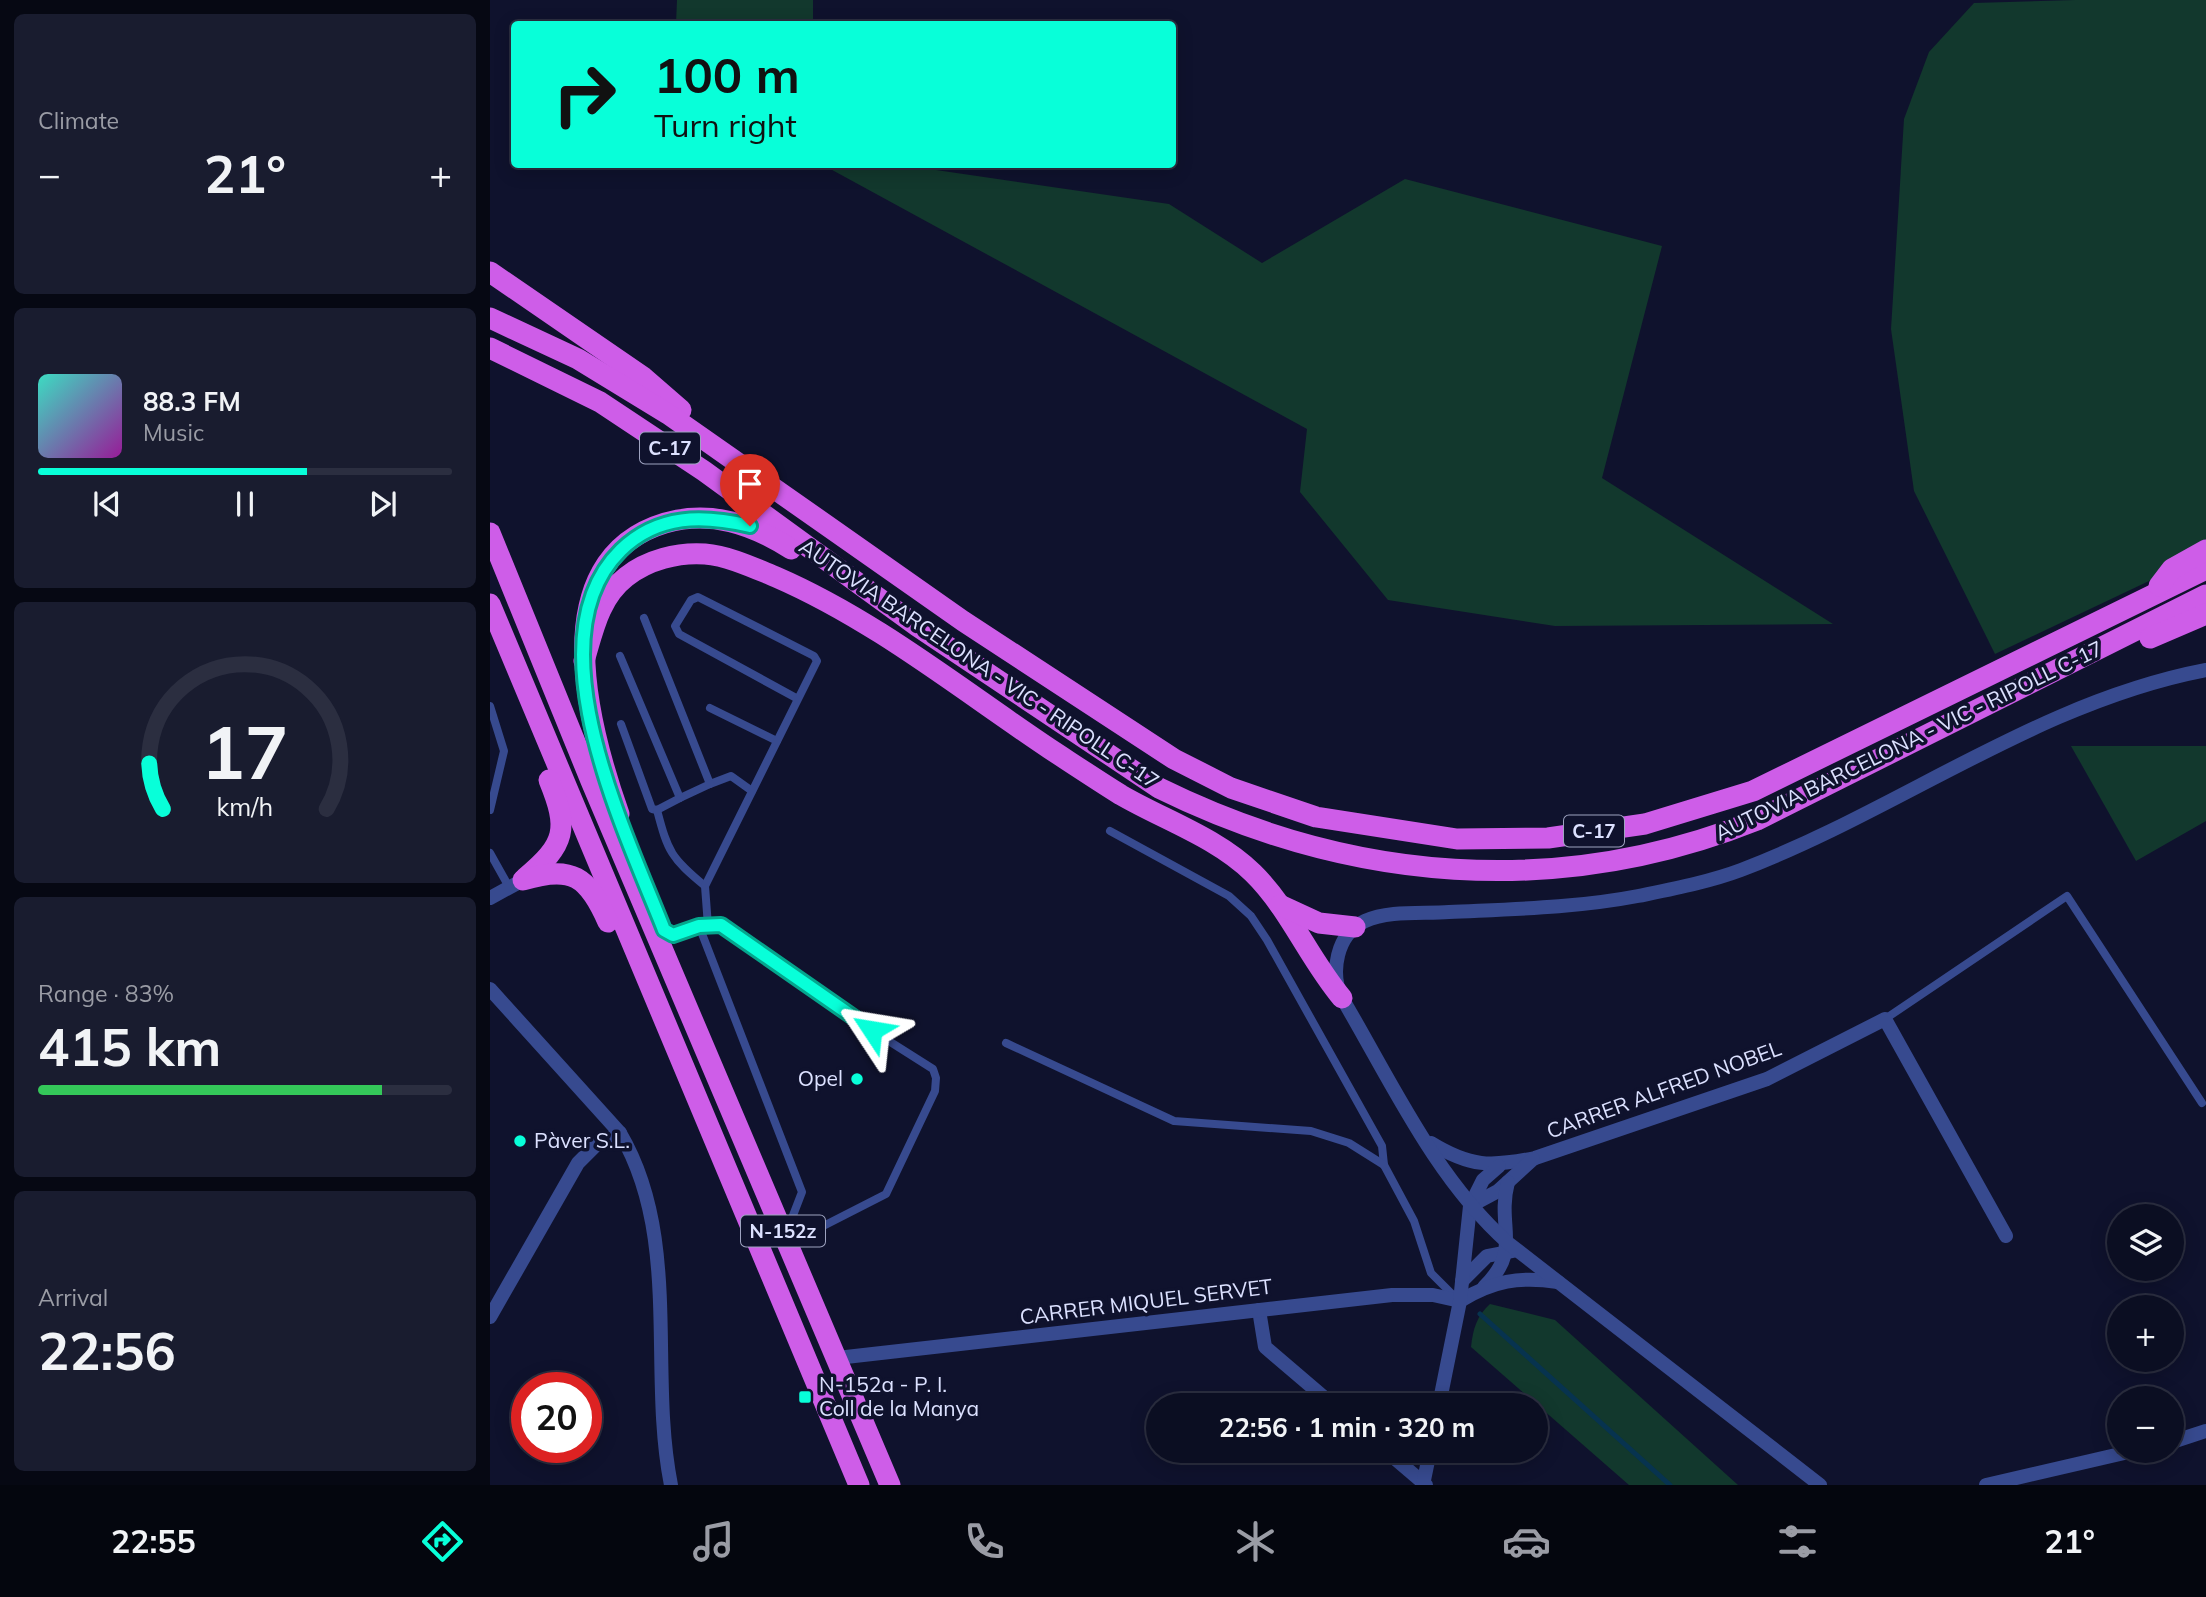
<!DOCTYPE html>
<html lang="en">
<head>
<meta charset="utf-8">
<style>
  :root { --surface:#0b0e22; --page:#191c2f; --text:#f1f3f6; --muted:#9a9ca5; --line:#2b2e40; --accent:#08ffd9 }
  body { margin:0; font-family:Mulish,sans-serif; background:var(--page); color:var(--text); height:100vh; display:flex; flex-direction:column; font-size:26px; white-space:nowrap }
  * { box-sizing:border-box; margin:0 }
  p { font-size:23px; color:var(--muted) }
  .icon { flex:none; width:38px; height:38px; fill:none; stroke:currentColor; stroke-width:2; stroke-linecap:round; stroke-linejoin:round }
  .map { position:relative; flex:1; overflow:hidden }
  .sheet { display:flex; flex-direction:column; gap:14px; padding:14px; background:#060813; width:490px }
  .sheet>* { flex:none }
  .hud { position:absolute; left:21px; top:21px; width:665px; height:147px; border-radius:7px; box-shadow:0 4px 18px #0003,0 0 0 2px var(--line); background:#08ffd9; color:#111; overflow:hidden }
  .fabs { position:absolute; left:1617px; top:1204px; display:grid; gap:14px }
  .fabs a { display:grid; place-items:center; width:77px; height:77px; border-radius:50%; background:var(--surface); box-shadow:0 4px 18px #0003,0 0 0 2px var(--line); font-size:35px }
  .speed { position:absolute; left:21px; top:1372px; display:flex; gap:14px; font-size:35px; font-weight:700; text-align:center }
  .speed>* { display:grid; place-content:center; width:91px; height:91px; border-radius:50%; background:var(--surface); box-shadow:0 4px 18px #0003,0 0 0 2px var(--line); line-height:1 }
  .speed .limit { border:10px solid #d22; background:#fff; color:#111 }
  .pin { position:absolute; display:grid; place-items:center; width:60px; height:60px; color:#fff; margin:-72px -30px; border-radius:50% 50% 50% 0; rotate:-45deg; box-shadow:0 0 7px #0007 }
  .pin .icon { rotate:45deg }
  .me { position:absolute; width:77px; margin:-38px; rotate:303deg; stroke-linejoin:round; filter:drop-shadow(0 0 5px #0008) }
  .turn { display:flex; align-items:center; gap:24px; height:147px; padding:0 28px; font-size:32px }
  .turn .icon { width:91px; height:91px; stroke-width:2.5 }
  .turn b { display:block; font-size:49px; line-height:60px }
  .big { font-size:52px; font-weight:700; line-height:1.1 }
  .sheet .widget { flex:1; display:flex; flex-direction:column; justify-content:center; gap:10px; min-width:0; padding:0 24px; border-radius:10px; background:var(--page) }
  .sheet .dial { align-items:center; gap:0 }
  .dial svg { height:182px; overflow:visible; fill:none; stroke:var(--line); stroke-width:7; stroke-linecap:round; text-anchor:middle }
  .dial text { fill:var(--text); stroke:none }
  .song { display:flex; align-items:center; gap:21px }
  .cover { width:84px; height:84px; border-radius:10px; background:linear-gradient(135deg,hsl(170 70% 55%),hsl(300 70% 35%)) }
  .played { height:7px; border-radius:4px; background:linear-gradient(90deg,var(--accent) 65%,var(--line) 65%) }
  .keys { display:flex; justify-content:space-around; direction:ltr }
  .heat { display:flex; justify-content:space-between; align-items:center; font-size:38px; direction:ltr }
  .charge { height:10px; border-radius:5px; background:linear-gradient(90deg,#34c759 83%,var(--line) 0) }
  .trip { position:absolute; left:656px; top:1393px; width:402px; height:70px; border-radius:35px; background:var(--surface); box-shadow:0 4px 18px #0003,0 0 0 2px var(--line); font-weight:700; line-height:70px; text-align:center }
  .dock { display:flex; height:112px; justify-content:space-around; align-items:center; background:#04060e; color:var(--muted) }
  .dock .icon { width:49px; height:49px }
  .dock .selected { color:var(--accent) }
  .dock b { font-size:32px; color:var(--text) }
  main { display:flex; flex:1; min-height:0 }
  .map>svg:first-child { display:block }
  .green { fill:#12382d }
  .lines { fill:none; stroke-linecap:round; stroke-linejoin:round }
  .stream { stroke:#07334f; stroke-width:5 }
  .service { stroke:#374a8f; stroke-width:8 }
  .minor { stroke:#374a8f; stroke-width:14 }
  .trunk { stroke:#ce5de8; stroke-width:21 }
  .route-casing { stroke:#05a68d; stroke-width:18 }
  .route { stroke:#08ffd9; stroke-width:12 }
  .poi-dot { fill:#08ffd9; stroke:#0f122d; stroke-width:2.5 }
  .labels { text-anchor:middle; stroke-width:7; stroke-linejoin:round; paint-order:stroke }
  .shield { fill:#0f122d; stroke:#9ea3c0; stroke-width:2 }
  .shield-label { font-size:19px; font-weight:bold; fill:#dce1ff }
  .street-label { font-size:21px; fill:#dce1ff; stroke:#0f122d }
  .poi-label { font-size:21px; fill:#dce1ff; stroke:#0f122d; text-anchor:start }
</style>
</head>
<body>
<main>
<section class="sheet">
<div class="widget"><p>Climate</p>
<div class="heat"><a>−</a><b class="big">21°</b><a>+</a></div>
</div>
<div class="widget">
<div class="song"><i class="cover"></i><div><b>88.3 FM</b><p>Music</p></div></div>
<div class="played"></div>
<div class="keys"><svg class="icon" aria-label="previous" viewBox="0 0 24 24"><path d="M18 5L8 12l10 7zM5 5v14"/></svg><svg class="icon" aria-label="pause" viewBox="0 0 24 24"><path d="M8 5v14M16 5v14"/></svg><svg class="icon" aria-label="next" viewBox="0 0 24 24"><path d="M6 5l10 7-10 7zM19 5v14"/></svg></div>
</div>
<div class="widget dial"><svg viewBox="0 0 100 80">
<path d="M14 69A42 42 0 1 1 86 69"/>
<path d="M14 69A42 42 0 0 1 8 49" stroke="#08ffd9"/>
<text x="50" y="56" font-size="32" font-weight="700">17</text>
<text x="50" y="72" font-size="11">km/h</text>
</svg></div>
<div class="widget"><p>Range · 83%</p><b class="big">415 km</b><div class="charge"></div></div>
<div class="widget"><p>Arrival</p><b class="big">22:56</b></div>
</section>
<div class="map">
<svg width="1716" height="1485" viewBox="0 0 1716 1485">
  <rect width="100%" height="100%" fill="#0f122d"/>
  <!-- green -->
  <g class="green">
    <path d="M 187,0 L 323,0 L 323,24 L 186,24 Z"/>
    <path d="M 1585,0 L 1716,0 L 1716,554 L 1505,654 L 1424,491 L 1401,329 L 1414,119 L 1439,52 L 1484,3 Z"/>
    <path d="M 333,165 L 435,165 L 446,170 L 679,204 L 772,263 L 915,179 L 1172,246 L 1112,478 L 1343,624 L 1065,626 L 898,600 L 810,492 L 817,429 Z"/>
    <path d="M 1581,746 L 1716,746 L 1716,821 L 1646,861 Z"/>
    <path d="M 1000,1304 L 1065,1320 L 1248,1485 L 1139,1485 L 981,1347 C 983,1328 987,1316 1000,1304 Z"/>
  </g>
  <g class="lines">
    <!-- stream -->
    <path class="stream" d="M 990,1314 L 1180,1485"/>
    <!-- service -->
    <g class="service">
      <path d="M 154,618 L 220,784 L 241,776 L 262,791"/>
      <path d="M 130,656 L 190,798 L 220,784"/>
      <path d="M 0,706 L 14,751 L 0,810"/>
      <path d="M 220,708 L 287,741"/>
      <path d="M 131,724 L 162,809 L 167,810 L 190,798"/>
      <path d="M 167,810 C 178,852 181,858 215,886"/>
      <path d="M 620,831 L 739,896 L 761,916 L 777,940 L 892,1146 L 894,1165"/>
      <path d="M 0,853 L 19,887"/>
      <path d="M 209,926 L 231,925 L 342,1005 L 443,1069 L 446,1078 L 445,1091 L 396,1194 L 298,1244"/>
      <path d="M 218,926 L 215,886 L 327,661 L 324,656 L 208,597 L 201,600 L 185,626 L 189,634 L 308,699"/>
      <path d="M 174,930 L 183,935 L 209,926 L 312,1192 L 297,1231"/>
      <path d="M 1395,1019 L 1577,896 L 1712,1103"/>
      <path d="M 516,1043 L 684,1121 L 821,1131 L 859,1143 L 894,1165 L 924,1221 L 941,1273 L 965,1297"/>
    </g>
    <!-- minor -->
    <g class="minor">
      <path d="M 0,898 L 33,880"/>
      <path d="M 0,989 L 130,1133 C 192,1238 158,1370 181,1485"/>
      <path d="M 941,1143 C 980,1167 1001,1167 1045,1158 L 1277,1079 L 1395,1019 L 1516,1236"/>
      <path d="M 980,1206 L 1008,1191 L 1043,1159"/>
      <path d="M 972,1281 L 997,1256 L 1023,1251"/>
      <path d="M 994,1287 C 1033,1249 1006,1228 1018,1182"/>
      <path d="M 970,1301 C 1003,1281 1029,1276 1068,1282"/>
      <path d="M 769,1310 L 775,1347 L 843,1405"/>
      <path d="M 0,1317 L 88,1163 L 106,1145 L 130,1133"/>
      <path d="M 347,1358 L 902,1295 L 943,1295 L 970,1301"/>
      <path d="M 949,1405 L 970,1301 L 980,1206 L 993,1180 L 1009,1166"/>
      <path d="M 1682,1442 L 1716,1431"/>
      <path d="M 896,1451 L 936,1485"/>
      <path d="M 933,1485 L 940,1451"/>
      <path d="M 1330,1485 L 1018,1243 C 945,1178 901,1081 852,998 C 840,973 846,934 875,921 C 899,910 933,914 959,912 C 1022,909 1086,908 1148,896 C 1182,889 1219,882 1251,870 C 1409,810 1548,702 1716,670"/>
      <path d="M 1496,1485 L 1643,1451"/>
    </g>
    <!-- trunk -->
    <g class="trunk">
      <path d="M 0,272 L 153,377 L 191,410"/>
      <path d="M 0,318 L 88,359 L 178,414 L 473,621 L 684,759 L 741,788 L 826,817 L 967,839 L 1058,838 L 1155,824 L 1263,791 L 1716,569"/>
      <path d="M 0,348 L 110,402 L 214,471 L 427,626 L 669,788 C 860,882 1067,900 1267,820 L 1716,595"/>
      <path d="M 0,533 L 101,781 L 400,1485"/>
      <path d="M 1669,586 L 1682,569 L 1716,550"/>
      <path d="M 0,604 L 369,1485"/>
      <path d="M 1660,638 L 1716,614"/>
      <path d="M 94,661 C 103,631 109,598 136,577 C 157,560 188,552 215,554 C 239,556 264,568 286,577 C 385,620 470,689 560,749 C 583,764 607,780 631,795 C 674,820 726,837 763,873 C 799,908 819,959 852,998"/>
      <path d="M 129,814 C 99,729 52,560 175,523 C 221,510 262,524 301,549"/>
      <path d="M 35,878 C 76,844 79,829 59,780"/>
      <path d="M 33,880 C 82,865 98,876 118,922"/>
      <path d="M 790,905 L 829,923 L 865,927"/>
    </g>
  </g>
  <g class="lines">
    <defs>
      <path id="route" d="M 260,526 C 213,515 168,514 131,550 C 40,639 136,833 174,930 L 183,935 L 209,926 L 231,925 L 382,1030"/>
    </defs>
    <!-- route casing -->
    <use href="#route" class="route-casing"/>
    <!-- route -->
    <use href="#route" class="route"/>
  </g>
  <!-- markers -->
  <g class="poi-dot">
    <circle cx="367" cy="1079" r="7"/>
    <circle cx="30" cy="1141" r="7"/>
    <rect x="308" y="1390" width="14" height="14" rx="3.5"/>
  </g>
  <g class="labels">
    <!-- shield labels -->
    <g class="shield">
      <rect x="150" y="432.5" width="60" height="31" rx="5"/>
      <rect x="1074" y="815.5" width="60" height="31" rx="5"/>
      <rect x="251" y="1215.5" width="84" height="31" rx="5"/>
    </g>
    <g class="shield-label">
      <text x="180" y="455">C-17</text>
      <text x="1104" y="838">C-17</text>
      <text x="293" y="1238">N-152z</text>
    </g>
    <!-- street labels -->
    <g class="street-label">
      <text transform="translate(489 664) rotate(34)" y="7">AUTOVIA BARCELONA - VIC - RIPOLL C-17</text>
      <text transform="translate(1419 741) rotate(-26)" y="7">AUTOVIA BARCELONA - VIC - RIPOLL C-17</text>
      <text transform="translate(1174 1090) rotate(-20)" y="7">CARRER ALFRED NOBEL</text>
      <text transform="translate(656 1302) rotate(-7)" y="7">CARRER MIQUEL SERVET</text>
    </g>
    <!-- poi labels -->
    <g class="poi-label">
      <text x="353" y="1086" text-anchor="end">Opel</text>
      <text x="44" y="1148">Pàver S.L.</text>
      <text x="329" y="1392">N-152a - P. I.<tspan x="329" dy="24">Coll de la Manya</tspan></text>
    </g>
  </g>
</svg>
<div class="fabs">
<a><svg class="icon" aria-label="layers" viewBox="0 0 24 24"><path d="M12 4l9 5-9 5-9-5zM3 14l9 5 9-5"/></svg></a>
<a>+</a>
<a>−</a>
</div>
<div class="speed"><div class="limit">20</div></div>
<div class="pin" style="left:260px;top:526px;background:#d93025"><svg class="icon" aria-label="arrive" viewBox="0 0 24 24"><path d="M6 21V4h12l-3 4 3 4H6"/></svg></div>
<svg class="me" style="left:382px;top:1030px" viewBox="-20 -20 40 40"><path d="M0-17L14 15 0 8-14 15z" fill="#08ffd9" stroke="#fff" stroke-width="4"/></svg>
<div class="trip">22:56 · 1 min · 320 m</div>
<div class="hud">
<div class="turn"><svg class="icon" aria-label="right" viewBox="0 0 24 24"><path d="M7 20v-9h11M14 6l5 5-5 5"/></svg><div><b>100 m</b>Turn right</div></div>
</div>
</div>
</main>
<nav class="dock">
<b>22:55</b>
<svg class="icon selected" aria-label="directions" viewBox="0 0 24 24"><path d="M12 3l9 9-9 9-9-9zM9 14v-3h6M13 9l2 2-2 2"/></svg>
<svg class="icon" aria-label="music" viewBox="0 0 24 24"><path d="M9 18V5l10-2v13"/><circle cx="6" cy="18" r="3"/><circle cx="16" cy="16" r="3"/></svg>
<svg class="icon" aria-label="phone" viewBox="0 0 24 24"><path d="M5 4h4l2 5-3 2q2 4 5 5l2-3 5 2v4C11 20 4 13 5 4z"/></svg>
<svg class="icon" aria-label="climate" viewBox="0 0 24 24"><path d="M12 3v18M4 7l16 10M4 17L20 7"/></svg>
<svg class="icon" aria-label="car" viewBox="0 0 24 24"><path d="M5 17H2v-5l4-1 3-4h7l3 4 3 1v5h-3M9 17h6M6 11h13"/><circle cx="7" cy="17" r="2"/><circle cx="17" cy="17" r="2"/></svg>
<svg class="icon" aria-label="filters" viewBox="0 0 24 24"><path d="M4 7h16M4 17h16"/><circle cx="9" cy="7" r="2"/><circle cx="15" cy="17" r="2"/></svg>
<b>21°</b>
</nav>
</body>
</html>
